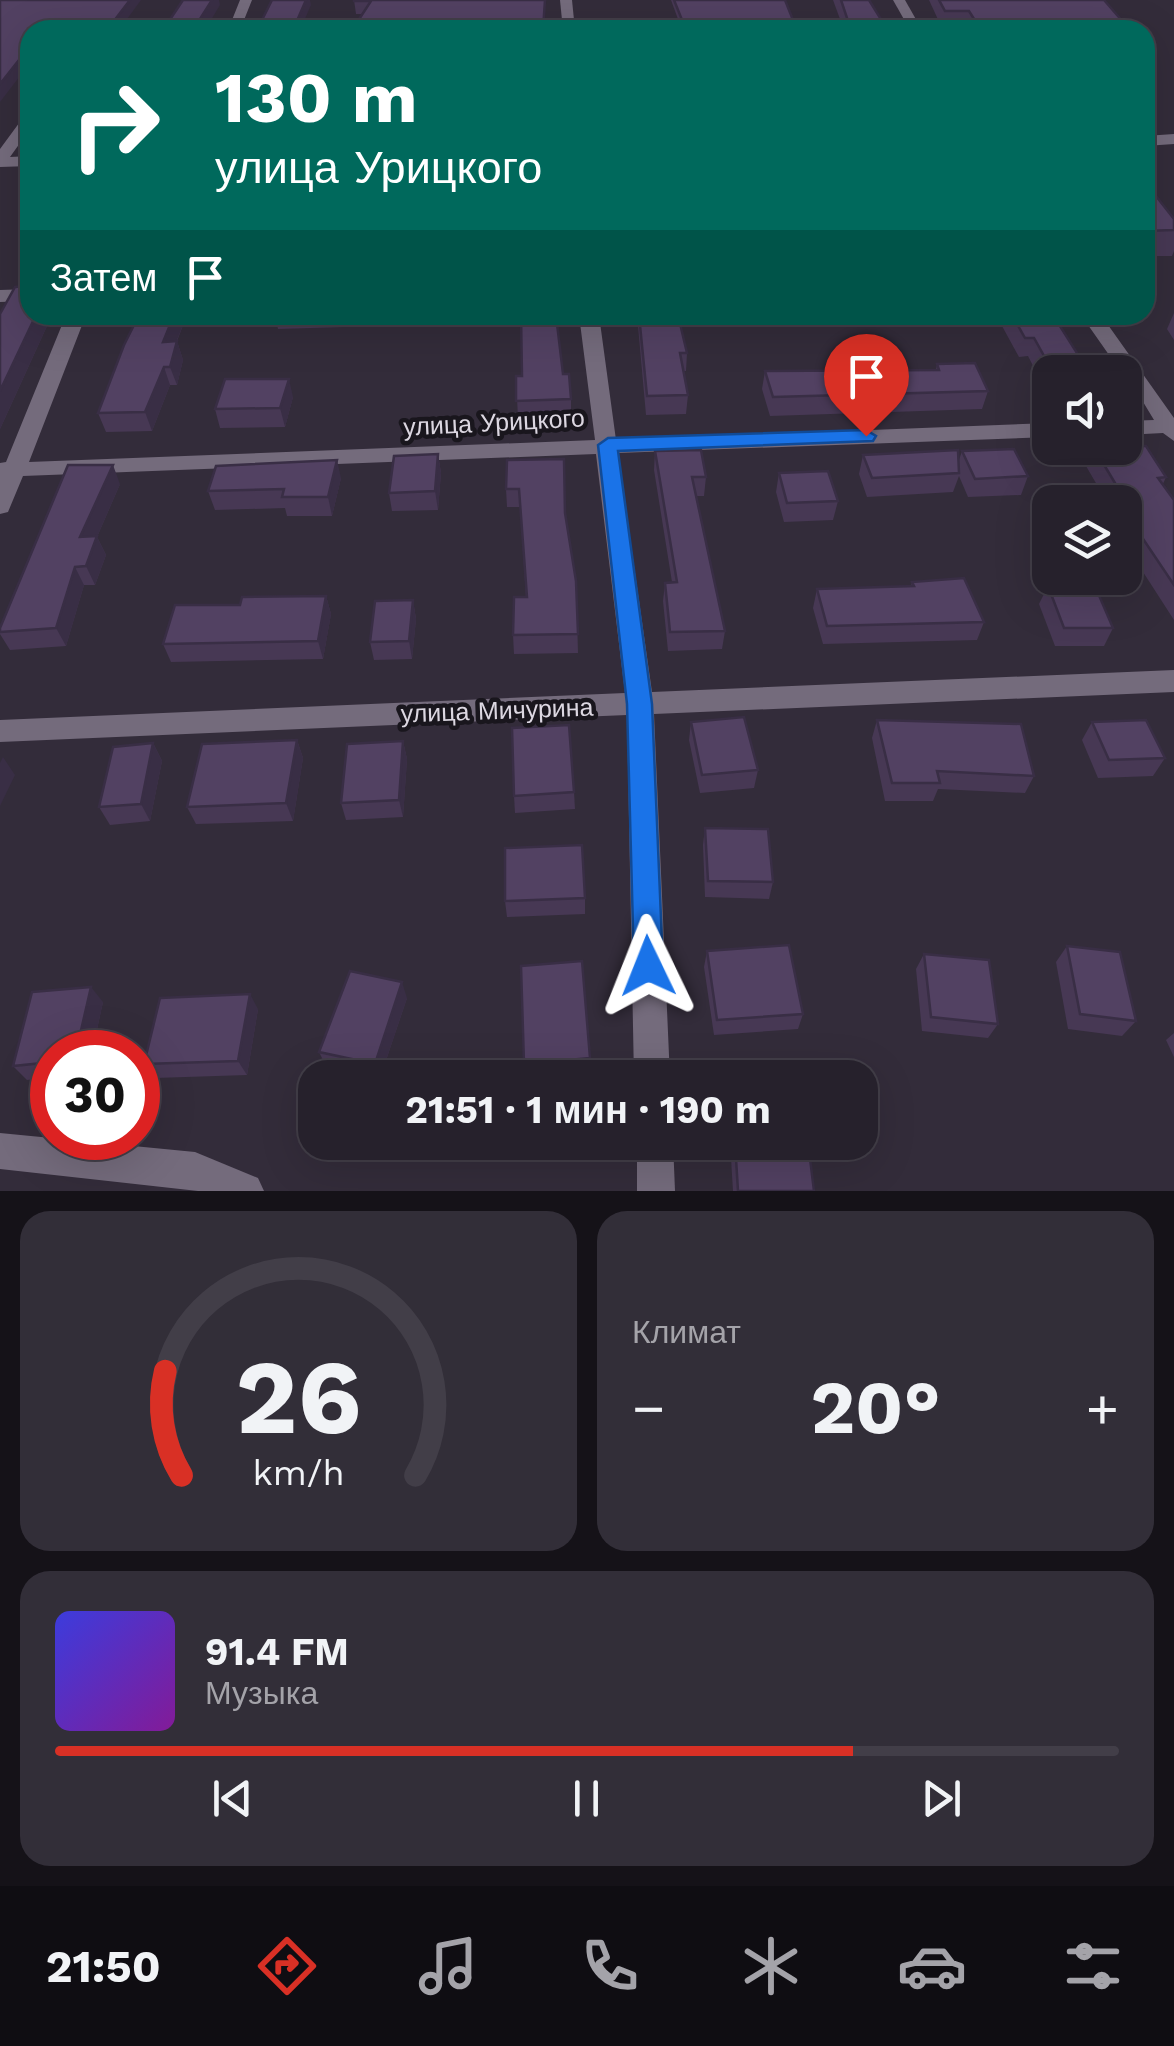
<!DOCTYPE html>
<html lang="ru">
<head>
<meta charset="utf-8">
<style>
  :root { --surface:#26212c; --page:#322e38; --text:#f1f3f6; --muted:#a4a3a9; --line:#423e48; --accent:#d93025 }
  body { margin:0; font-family:"Work Sans",sans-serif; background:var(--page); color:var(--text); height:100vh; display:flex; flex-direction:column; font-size:38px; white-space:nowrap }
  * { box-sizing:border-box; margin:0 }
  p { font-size:32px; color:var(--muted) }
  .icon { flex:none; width:55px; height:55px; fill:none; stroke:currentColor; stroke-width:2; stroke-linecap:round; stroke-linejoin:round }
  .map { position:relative; height:1191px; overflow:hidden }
  .drawer { display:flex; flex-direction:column; gap:20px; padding:20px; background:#151218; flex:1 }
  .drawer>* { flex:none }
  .top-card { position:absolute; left:20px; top:20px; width:1135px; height:305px; border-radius:30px; box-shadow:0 10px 40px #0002,0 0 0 2px var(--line); background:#00695c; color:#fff; overflow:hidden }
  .tools { position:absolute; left:1032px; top:355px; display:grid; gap:20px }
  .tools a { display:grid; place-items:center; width:110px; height:110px; border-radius:20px; background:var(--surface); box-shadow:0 10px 40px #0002,0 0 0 2px var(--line); font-size:50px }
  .speed { position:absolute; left:30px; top:1030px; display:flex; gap:20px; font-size:50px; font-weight:700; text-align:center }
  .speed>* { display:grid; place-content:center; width:130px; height:130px; border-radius:50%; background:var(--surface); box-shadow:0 10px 40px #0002,0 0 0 2px var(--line); line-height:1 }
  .speed .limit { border:15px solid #d22; background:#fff; color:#111 }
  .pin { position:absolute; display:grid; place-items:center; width:85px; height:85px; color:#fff; margin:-102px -42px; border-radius:50% 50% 50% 0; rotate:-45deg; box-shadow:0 0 10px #0007 }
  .pin .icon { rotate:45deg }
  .me { position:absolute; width:110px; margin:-55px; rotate:358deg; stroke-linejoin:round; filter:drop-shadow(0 0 8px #0008) }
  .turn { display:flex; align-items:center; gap:35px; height:210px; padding:0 30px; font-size:45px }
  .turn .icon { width:130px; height:130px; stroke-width:2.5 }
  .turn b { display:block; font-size:70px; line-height:85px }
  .then { display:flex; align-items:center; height:95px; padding:0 30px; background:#0003; gap:20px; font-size:38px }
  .big { font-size:75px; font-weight:700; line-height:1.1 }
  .drawer .card { flex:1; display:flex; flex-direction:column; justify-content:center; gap:15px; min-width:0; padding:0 35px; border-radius:30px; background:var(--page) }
  .drawer .dial { align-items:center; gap:0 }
  .dial svg { height:260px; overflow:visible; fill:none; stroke:var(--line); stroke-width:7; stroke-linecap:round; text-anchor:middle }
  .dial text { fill:var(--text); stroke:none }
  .song { display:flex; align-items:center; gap:30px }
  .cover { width:120px; height:120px; border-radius:15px; background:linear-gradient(135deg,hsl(240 70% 55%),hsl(290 70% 35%)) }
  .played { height:10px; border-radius:5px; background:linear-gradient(90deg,var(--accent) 75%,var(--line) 75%) }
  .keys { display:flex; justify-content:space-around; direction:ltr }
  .heat { display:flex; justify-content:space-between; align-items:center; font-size:55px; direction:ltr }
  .drawer .tiles { flex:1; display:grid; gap:20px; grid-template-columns:1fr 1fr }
  .card:last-child { grid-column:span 2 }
  .trip { position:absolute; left:298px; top:1060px; width:580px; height:100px; border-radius:30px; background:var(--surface); box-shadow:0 10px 40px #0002,0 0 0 2px var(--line); font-weight:700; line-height:100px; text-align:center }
  .tabs { display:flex; height:160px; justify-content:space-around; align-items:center; background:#0f0d12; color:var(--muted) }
  .tabs .icon { width:70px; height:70px }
  .tabs .active { color:var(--accent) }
  .tabs b { font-size:45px; color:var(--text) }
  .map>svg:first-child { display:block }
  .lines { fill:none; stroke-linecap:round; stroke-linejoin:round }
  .minor { fill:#746b7c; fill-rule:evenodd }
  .wall { fill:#473854 }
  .shaded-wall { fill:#392e45 }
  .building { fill:#524162; stroke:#392e45; stroke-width:2.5 }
  .route { fill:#1a73e8; stroke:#114b97; stroke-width:2.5 }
  .labels { text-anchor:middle; stroke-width:9; stroke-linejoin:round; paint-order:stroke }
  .street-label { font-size:25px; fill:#dcd7e1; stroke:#19161d }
</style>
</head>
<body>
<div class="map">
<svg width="1174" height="1191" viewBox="0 0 1174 1191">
  <rect width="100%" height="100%" fill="#332c3a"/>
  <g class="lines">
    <!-- minor -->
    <g class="minor">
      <path d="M 240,0 L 252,0 L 240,30 L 228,30 Z"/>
      <path d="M 560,0 L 572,0 L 575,30 L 563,30 Z"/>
      <path d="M 893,0 L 905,0 L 922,30 L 910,30 Z"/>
      <path d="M 30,114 L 30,129 L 10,157 L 30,156 L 30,166 L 0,167 L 0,149 L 25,115 Z"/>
      <path d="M 1174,134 L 1174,144 L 1145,146 L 1145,136 Z"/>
      <path d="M 30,289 L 30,301 L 0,302 L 0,290 Z"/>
      <path d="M 66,315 L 86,315 L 29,462 L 595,440 L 579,315 L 599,315 L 616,440 L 1050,423 L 1050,437 L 618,453 L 652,692 L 1174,670 L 1174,692 L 654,714 L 670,1078 L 634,1078 L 627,715 L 0,742 L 0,720 L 625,693 L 596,454 L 23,476 L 8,512 L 0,514 L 0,463 L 6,462 Z"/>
      <path d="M 1081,315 L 1101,315 L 1174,418 L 1174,441 L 1163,433 L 1125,435 L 1125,421 L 1154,420 L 1125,372 L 1121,372 Z"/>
      <path d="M 0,1133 L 195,1152 L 258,1178 L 264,1191 L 198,1191 L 0,1169 Z"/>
      <path d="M 637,1142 L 673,1142 L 675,1191 L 637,1191 Z"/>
    </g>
  </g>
  <!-- wall -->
  <g class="wall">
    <path d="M 354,0 L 546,18 L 356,14 Z"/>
    <path d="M 671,0 L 785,0 L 797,30 L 682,30 Z"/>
    <path d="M 833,0 L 869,0 L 886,30 L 844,30 Z"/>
    <path d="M 929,0 L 1104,0 L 1130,30 L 968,30 L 965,27 L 941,26 Z"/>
    <path d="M 1145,182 L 1174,219 L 1174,251 L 1172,256 L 1145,256 Z"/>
    <path d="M 30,243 L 30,315 L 52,315 L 0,429 L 0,314 L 25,286 L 27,275 L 20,259 Z"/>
    <path d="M 1174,313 L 1174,340 L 1167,329 Z"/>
    <path d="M 187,315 L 177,341 L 183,360 L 177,385 L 170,385 L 152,431 L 106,432 L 98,413 Z"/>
    <path d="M 275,315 L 379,315 L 377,326 L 278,329 Z"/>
    <path d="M 520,315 L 560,315 L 560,323 L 557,323 L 563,374 L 571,399 L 571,417 L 518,419 L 516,376 L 522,376 Z"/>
    <path d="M 637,315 L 678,315 L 687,353 L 686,371 L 684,371 L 688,395 L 686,414 L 646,415 Z"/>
    <path d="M 758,315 L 851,315 L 760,321 Z"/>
    <path d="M 996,315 L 1053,315 L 1089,372 L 1050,372 L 1050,399 L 1028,356 L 1019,357 Z"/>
    <path d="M 937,364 L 988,391 L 982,409 L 770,416 L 762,389 L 765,371 L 936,370 Z"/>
    <path d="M 293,397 L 285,427 L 220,428 L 215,409 Z"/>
    <path d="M 1094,448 L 1166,477 L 1163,484 L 1174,500 L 1174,620 L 1125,544 L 1125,502 L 1107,502 L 1086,466 Z"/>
    <path d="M 655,451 L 706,477 L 704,496 L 696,496 L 725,631 L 722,649 L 668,651 L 663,601 L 665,583 L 672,582 L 654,470 Z"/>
    <path d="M 962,451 L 1028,476 L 1021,495 L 968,497 L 959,476 L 953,492 L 867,497 L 859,474 L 863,455 L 959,460 Z"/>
    <path d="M 438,454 L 441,473 L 438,510 L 392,511 L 389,493 Z"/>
    <path d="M 507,460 L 565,514 L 576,581 L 578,653 L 514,654 L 513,635 L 526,597 L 520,507 L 507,507 L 506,489 Z"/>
    <path d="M 779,473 L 838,501 L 833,520 L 784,522 L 776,492 Z"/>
    <path d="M 341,478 L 332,516 L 287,516 L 285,508 L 215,510 L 208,491 Z"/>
    <path d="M 120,484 L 97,537 L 106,555 L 95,585 L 84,585 L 66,646 L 10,650 L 0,634 L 0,628 Z"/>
    <path d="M 912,582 L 984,622 L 977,640 L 823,644 L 813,608 L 817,589 L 911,586 Z"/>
    <path d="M 1048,586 L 1113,628 L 1104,646 L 1055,646 L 1039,604 Z"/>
    <path d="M 326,596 L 331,614 L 323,659 L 171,662 L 163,644 L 240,605 Z"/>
    <path d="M 413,600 L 416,619 L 412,659 L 374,660 L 370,642 Z"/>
    <path d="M 877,720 L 1034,776 L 1025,793 L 938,789 L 933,801 L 885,801 L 872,738 Z"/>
    <path d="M 691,722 L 758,770 L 754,788 L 700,793 L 689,740 Z"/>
    <path d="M 1092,722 L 1165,758 L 1153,776 L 1098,778 L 1082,740 Z"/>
    <path d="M 297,740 L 303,758 L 293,821 L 196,824 L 187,807 Z"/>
    <path d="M 403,741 L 407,759 L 403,817 L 346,820 L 341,803 Z"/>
    <path d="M 153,743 L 162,761 L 150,821 L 110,825 L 99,807 Z"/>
    <path d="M 574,792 L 575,809 L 515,813 L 514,796 Z"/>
    <path d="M 705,828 L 773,882 L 769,899 L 705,897 L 703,845 Z"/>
    <path d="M 585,898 L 585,914 L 507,917 L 505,901 Z"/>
    <path d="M 1067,946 L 1136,1021 L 1122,1036 L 1068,1029 L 1056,962 Z"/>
    <path d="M 707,951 L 803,1014 L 798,1029 L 714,1035 L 704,967 Z"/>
    <path d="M 924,954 L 998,1024 L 988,1038 L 922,1031 L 916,969 Z"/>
    <path d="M 407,998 L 380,1078 L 326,1066 L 319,1052 Z"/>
    <path d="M 103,1002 L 92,1052 L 52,1052 L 52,1077 L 27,1080 L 13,1066 Z"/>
    <path d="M 258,1009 L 247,1075 L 155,1078 L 144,1064 Z"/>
    <path d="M 1174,1033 L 1174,1057 L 1166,1040 Z"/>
    <path d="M 590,1058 L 590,1072 L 526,1078 L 524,1064 Z"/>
    <path d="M 730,1142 L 808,1142 L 814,1191 L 733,1191 Z"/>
  </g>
  <!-- shaded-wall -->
  <g class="shaded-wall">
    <path d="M 130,0 L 141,0 L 119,30 L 107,30 Z"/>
    <path d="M 212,0 L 219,0 L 220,5 L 205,30 L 193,30 Z"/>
    <path d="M 306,0 L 310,0 L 311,5 L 300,30 L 293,30 Z"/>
    <path d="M 30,46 L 30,63 L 0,102 L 0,84 Z"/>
    <path d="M 1153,57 L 1147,73 L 1145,76 L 1146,64 Z"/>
    <path d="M 36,315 L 52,315 L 0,429 L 0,391 Z"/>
    <path d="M 174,315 L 187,315 L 169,360 L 163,342 Z"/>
    <path d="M 177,341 L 183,360 L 177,385 L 170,367 Z"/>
    <path d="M 164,367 L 170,385 L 152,431 L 145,412 Z"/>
    <path d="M 289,379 L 293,397 L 285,427 L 280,408 Z"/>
    <path d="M 438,454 L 441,473 L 438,510 L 435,491 Z"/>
    <path d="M 337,460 L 341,478 L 332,516 L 328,497 Z"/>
    <path d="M 113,465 L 120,484 L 97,537 L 106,555 L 95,585 L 86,566 L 80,537 Z"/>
    <path d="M 75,567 L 84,585 L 66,646 L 56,628 Z"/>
    <path d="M 326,596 L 331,614 L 323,659 L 318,641 Z"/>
    <path d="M 413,600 L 416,619 L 412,659 L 409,641 Z"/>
    <path d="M 297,740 L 303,758 L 293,821 L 286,803 Z"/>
    <path d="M 403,741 L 407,759 L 403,817 L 399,800 Z"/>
    <path d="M 153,743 L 162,761 L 150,821 L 141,804 Z"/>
    <path d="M 3,757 L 15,775 L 0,806 L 0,763 Z"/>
    <path d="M 402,982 L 407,998 L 380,1078 L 375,1064 Z"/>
    <path d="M 91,987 L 103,1002 L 92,1052 L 76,1052 Z"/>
    <path d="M 250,994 L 258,1009 L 247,1075 L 238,1061 Z"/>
  </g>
  <!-- building -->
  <g class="building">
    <path d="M 0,0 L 130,0 L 107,30 L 30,30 L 30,46 L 0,84 Z"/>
    <path d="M 183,0 L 212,0 L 193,30 L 163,30 Z"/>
    <path d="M 272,0 L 306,0 L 293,30 L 261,30 L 266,20 L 262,20 Z"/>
    <path d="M 354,0 L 545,0 L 543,30 L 352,30 L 371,1 L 354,1 Z"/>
    <path d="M 674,0 L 785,0 L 797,30 L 686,30 Z"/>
    <path d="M 841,0 L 869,0 L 887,29 L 851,30 Z"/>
    <path d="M 939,0 L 1104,0 L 1130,30 L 1099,30 L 1093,26 L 1015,26 L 1018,30 L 981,30 L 969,11 L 945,11 Z"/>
    <path d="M 1145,48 L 1153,57 L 1146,64 L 1145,63 Z"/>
    <path d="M 1145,182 L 1174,219 L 1174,230 L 1145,231 Z"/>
    <path d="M 30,243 L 30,315 L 36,315 L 0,391 L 0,314 L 15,287 L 25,286 L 29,259 L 20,259 Z"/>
    <path d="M 139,315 L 174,315 L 163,342 L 177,341 L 170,367 L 164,367 L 145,412 L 98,413 L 124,345 Z"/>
    <path d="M 521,315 L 556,315 L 563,374 L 569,374 L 571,399 L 516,401 L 516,376 L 522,376 Z"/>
    <path d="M 639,315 L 678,315 L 687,353 L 680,353 L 688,395 L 647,396 Z"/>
    <path d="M 1012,315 L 1053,315 L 1089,372 L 1053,372 L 1034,338 L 1025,338 Z"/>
    <path d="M 975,363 L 988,391 L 773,397 L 765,371 L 939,370 L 937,364 Z"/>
    <path d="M 225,379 L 289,379 L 280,408 L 215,409 Z"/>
    <path d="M 1125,446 L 1146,446 L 1166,477 L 1158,478 L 1174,500 L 1174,585 L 1125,512 L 1125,508 L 1130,508 L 1094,448 Z"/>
    <path d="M 1014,449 L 1028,476 L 975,479 L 962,451 Z"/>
    <path d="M 701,450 L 706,477 L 692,477 L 725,631 L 670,632 L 665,583 L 677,582 L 655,451 Z"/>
    <path d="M 958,450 L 959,473 L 872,478 L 863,455 Z"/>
    <path d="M 438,454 L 435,491 L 389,493 L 394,456 Z"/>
    <path d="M 564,459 L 565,513 L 576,581 L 578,634 L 513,635 L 514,597 L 527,597 L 519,489 L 506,489 L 507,460 Z"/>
    <path d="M 337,460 L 328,497 L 282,497 L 284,489 L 208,491 L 216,466 Z"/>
    <path d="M 68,465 L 113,465 L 80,537 L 97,536 L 86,566 L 75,567 L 56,628 L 0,632 L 0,628 Z"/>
    <path d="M 828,471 L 838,501 L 787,503 L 779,473 Z"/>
    <path d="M 964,578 L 984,622 L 827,626 L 817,589 L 914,586 L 912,582 Z"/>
    <path d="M 1048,586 L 1095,586 L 1113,628 L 1064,628 Z"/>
    <path d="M 326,596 L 318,641 L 163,644 L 175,605 L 240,605 L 242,597 Z"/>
    <path d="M 413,600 L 409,641 L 370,642 L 375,601 Z"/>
    <path d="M 744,717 L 758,770 L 702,775 L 691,722 Z"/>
    <path d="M 877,720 L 1021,724 L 1034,776 L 937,771 L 940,783 L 892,783 Z"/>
    <path d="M 1146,720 L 1165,758 L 1109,760 L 1092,722 Z"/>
    <path d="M 569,725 L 574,792 L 514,796 L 512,728 Z"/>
    <path d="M 297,740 L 286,803 L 187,807 L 202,744 Z"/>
    <path d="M 403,741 L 399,800 L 341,803 L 347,744 Z"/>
    <path d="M 153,743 L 141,804 L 99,807 L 113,747 Z"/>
    <path d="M 705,828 L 768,829 L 773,882 L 708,881 Z"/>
    <path d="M 582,845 L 585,898 L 505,901 L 505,848 Z"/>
    <path d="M 789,945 L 803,1014 L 717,1020 L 707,951 Z"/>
    <path d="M 1067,946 L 1120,952 L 1136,1021 L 1080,1014 Z"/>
    <path d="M 924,954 L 989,960 L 998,1024 L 931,1017 Z"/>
    <path d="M 582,961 L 590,1058 L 524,1064 L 521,966 Z"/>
    <path d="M 350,971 L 402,982 L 375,1064 L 319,1052 Z"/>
    <path d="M 91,987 L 76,1052 L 52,1052 L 52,1062 L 13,1066 L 32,992 Z"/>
    <path d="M 250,994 L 238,1061 L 144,1064 L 160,998 Z"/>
    <path d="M 735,1142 L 808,1142 L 814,1191 L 738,1191 Z"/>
  </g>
  <!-- route -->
  <path class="route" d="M 866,430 L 876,436 L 873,441 L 618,451 L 652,704 L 663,966 L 659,976 L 648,980 L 638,976 L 634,966 L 627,704 L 598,445 L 608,438 Z"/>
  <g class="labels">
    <!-- street labels -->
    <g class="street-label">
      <text transform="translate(494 422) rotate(-3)" y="9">улица Урицкого</text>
      <text transform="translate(497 710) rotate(-2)" y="9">улица Мичурина</text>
    </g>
  </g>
</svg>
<div class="tools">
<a><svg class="icon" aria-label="sound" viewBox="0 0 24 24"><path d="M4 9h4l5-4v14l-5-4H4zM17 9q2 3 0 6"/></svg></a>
<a><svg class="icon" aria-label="layers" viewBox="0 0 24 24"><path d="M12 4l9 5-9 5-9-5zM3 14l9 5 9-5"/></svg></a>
</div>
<div class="speed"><div class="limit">30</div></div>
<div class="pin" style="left:866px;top:436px;background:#d93025"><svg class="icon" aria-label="arrive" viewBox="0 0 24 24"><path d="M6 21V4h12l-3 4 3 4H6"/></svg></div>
<svg class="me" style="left:648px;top:966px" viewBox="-20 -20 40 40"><path d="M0-17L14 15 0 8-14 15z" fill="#1a73e8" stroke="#fff" stroke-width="4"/></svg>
<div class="trip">21:51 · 1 мин · 190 m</div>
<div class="top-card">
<div class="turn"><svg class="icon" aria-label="right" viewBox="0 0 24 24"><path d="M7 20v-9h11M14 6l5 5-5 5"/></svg><div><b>130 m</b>улица Урицкого</div></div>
<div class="then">Затем<svg class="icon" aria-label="arrive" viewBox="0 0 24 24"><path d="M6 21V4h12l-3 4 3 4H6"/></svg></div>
</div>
</div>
<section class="drawer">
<div class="tiles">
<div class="card dial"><svg viewBox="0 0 100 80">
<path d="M14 69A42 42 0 1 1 86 69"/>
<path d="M14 69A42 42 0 0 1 9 37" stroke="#d93025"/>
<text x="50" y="56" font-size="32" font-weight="700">26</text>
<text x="50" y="72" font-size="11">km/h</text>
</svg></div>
<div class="card"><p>Климат</p>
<div class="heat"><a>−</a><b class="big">20°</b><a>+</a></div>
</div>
<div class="card">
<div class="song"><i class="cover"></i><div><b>91.4 FM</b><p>Музыка</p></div></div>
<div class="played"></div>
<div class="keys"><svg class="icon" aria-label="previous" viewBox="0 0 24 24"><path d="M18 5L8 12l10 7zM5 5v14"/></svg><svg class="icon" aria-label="pause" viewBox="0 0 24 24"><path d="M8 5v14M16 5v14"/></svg><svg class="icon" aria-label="next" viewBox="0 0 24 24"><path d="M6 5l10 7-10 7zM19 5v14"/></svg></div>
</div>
</div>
</section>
<nav class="tabs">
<b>21:50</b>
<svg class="icon active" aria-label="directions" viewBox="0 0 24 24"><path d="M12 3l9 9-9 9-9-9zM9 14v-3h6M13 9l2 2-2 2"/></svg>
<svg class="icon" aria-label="music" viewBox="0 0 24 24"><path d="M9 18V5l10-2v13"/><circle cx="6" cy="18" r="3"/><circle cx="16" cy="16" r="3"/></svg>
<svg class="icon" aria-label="phone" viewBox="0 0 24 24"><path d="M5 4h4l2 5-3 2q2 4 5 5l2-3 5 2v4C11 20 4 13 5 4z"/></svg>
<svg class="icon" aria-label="climate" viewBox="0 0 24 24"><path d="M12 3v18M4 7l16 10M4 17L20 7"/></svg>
<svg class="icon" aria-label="car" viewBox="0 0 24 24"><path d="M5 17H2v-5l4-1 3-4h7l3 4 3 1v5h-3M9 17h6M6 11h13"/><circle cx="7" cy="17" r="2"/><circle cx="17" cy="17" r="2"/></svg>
<svg class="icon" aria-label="filters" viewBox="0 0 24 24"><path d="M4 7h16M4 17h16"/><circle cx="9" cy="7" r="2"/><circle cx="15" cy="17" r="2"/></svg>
</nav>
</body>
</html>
